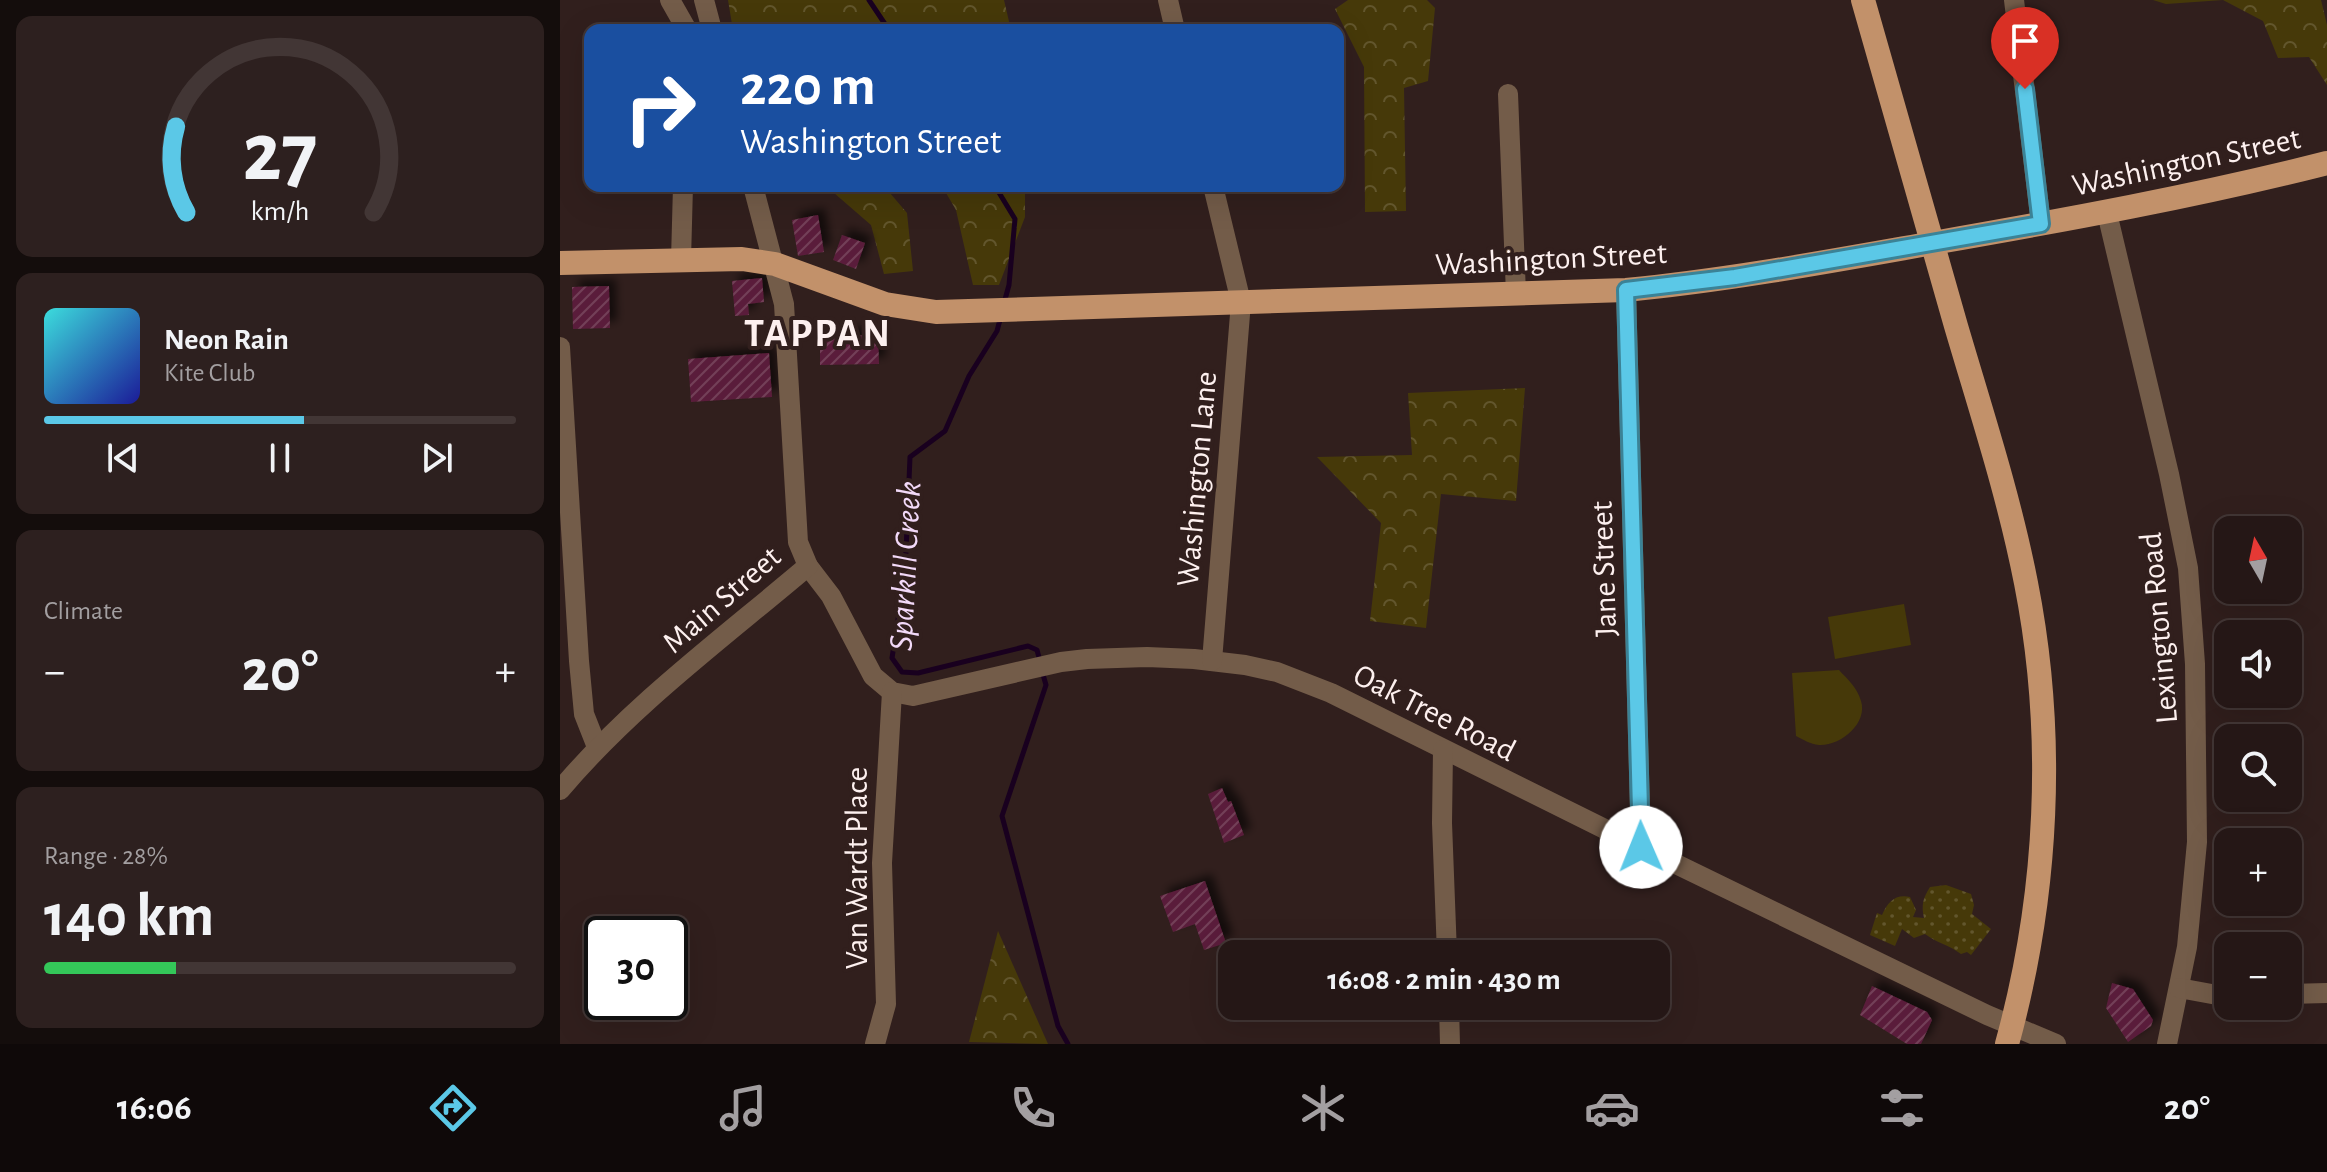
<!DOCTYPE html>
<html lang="en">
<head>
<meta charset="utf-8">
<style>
  :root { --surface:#251716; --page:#2d201f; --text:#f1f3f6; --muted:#a39fa1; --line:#423635; --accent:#5bc8e7 }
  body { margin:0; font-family:"Alegreya Sans",sans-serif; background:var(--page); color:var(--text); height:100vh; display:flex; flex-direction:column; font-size:30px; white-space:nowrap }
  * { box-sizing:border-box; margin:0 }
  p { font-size:26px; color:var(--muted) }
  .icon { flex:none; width:44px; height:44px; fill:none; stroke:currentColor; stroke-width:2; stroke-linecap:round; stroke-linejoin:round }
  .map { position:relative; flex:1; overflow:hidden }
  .drawer { display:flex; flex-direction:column; gap:16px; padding:16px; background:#140d0c; width:560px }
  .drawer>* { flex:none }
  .guide { position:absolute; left:24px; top:24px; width:760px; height:168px; border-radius:16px; box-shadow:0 8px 32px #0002,0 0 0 2px var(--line); background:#1a4fa0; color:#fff; overflow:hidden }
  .needle { width:52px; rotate:351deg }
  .controls { position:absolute; left:1654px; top:516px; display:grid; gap:16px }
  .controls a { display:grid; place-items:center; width:88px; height:88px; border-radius:16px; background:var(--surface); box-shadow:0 8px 32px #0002,0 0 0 2px var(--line); font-size:40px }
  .speed { position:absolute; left:24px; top:916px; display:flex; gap:16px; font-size:40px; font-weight:700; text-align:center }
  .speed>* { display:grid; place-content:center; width:104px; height:104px; border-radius:50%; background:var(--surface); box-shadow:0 8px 32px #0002,0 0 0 2px var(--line); line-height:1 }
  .speed .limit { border:4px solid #111; border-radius:12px; background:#fff; color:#111 }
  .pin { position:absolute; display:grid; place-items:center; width:68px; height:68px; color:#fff; margin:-82px -34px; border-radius:50% 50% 50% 0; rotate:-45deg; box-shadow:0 0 8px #0007 }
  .pin .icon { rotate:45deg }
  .me { position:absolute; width:88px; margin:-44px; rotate:359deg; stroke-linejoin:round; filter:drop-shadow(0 0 6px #0008) }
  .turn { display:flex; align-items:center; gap:28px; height:168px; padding:0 24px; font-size:36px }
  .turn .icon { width:104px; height:104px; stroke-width:2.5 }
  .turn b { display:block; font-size:56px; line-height:68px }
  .big { font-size:60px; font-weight:700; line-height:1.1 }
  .drawer .tile { flex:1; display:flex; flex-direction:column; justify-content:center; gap:12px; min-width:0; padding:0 28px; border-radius:16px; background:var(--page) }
  .drawer .dial { align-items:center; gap:0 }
  .dial svg { height:208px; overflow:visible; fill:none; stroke:var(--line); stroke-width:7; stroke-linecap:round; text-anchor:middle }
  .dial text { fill:var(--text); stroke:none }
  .song { display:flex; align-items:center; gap:24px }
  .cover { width:96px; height:96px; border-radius:12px; background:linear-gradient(135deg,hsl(180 70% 55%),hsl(240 70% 35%)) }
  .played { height:8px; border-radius:4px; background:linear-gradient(90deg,var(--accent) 55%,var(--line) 55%) }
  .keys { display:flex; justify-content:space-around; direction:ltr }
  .heat { display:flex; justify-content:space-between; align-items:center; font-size:44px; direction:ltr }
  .charge { height:12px; border-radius:6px; background:linear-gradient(90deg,#34c759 28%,var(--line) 0) }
  .trip { position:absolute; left:658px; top:940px; width:452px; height:80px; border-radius:16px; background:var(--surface); box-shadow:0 8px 32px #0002,0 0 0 2px var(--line); font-weight:700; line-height:80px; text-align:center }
  .menu { display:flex; height:128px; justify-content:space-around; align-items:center; background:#0f0909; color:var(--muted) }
  .menu .icon { width:56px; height:56px }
  .menu .on { color:var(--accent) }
  .menu b { font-size:36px; color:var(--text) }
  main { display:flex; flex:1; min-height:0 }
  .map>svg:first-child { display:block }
  .forest { fill:url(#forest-crowns) }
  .park { fill:url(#park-dots) }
  .pitch { fill:#463909 }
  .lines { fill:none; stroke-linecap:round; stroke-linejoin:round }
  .stream { stroke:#19001f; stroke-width:5 }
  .building { fill:url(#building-hatch); filter:url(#shadow) }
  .minor { stroke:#735c49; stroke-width:20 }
  .major { stroke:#c2916a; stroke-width:24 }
  .route-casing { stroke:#3b8296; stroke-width:20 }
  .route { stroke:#5bc8e7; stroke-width:14 }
  .labels { text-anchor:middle; stroke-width:8; stroke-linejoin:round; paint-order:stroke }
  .street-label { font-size:32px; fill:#fdf0ef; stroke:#311f1d }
  .water-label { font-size:34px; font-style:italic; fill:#f2d9f8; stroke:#311f1d }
  .district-label { font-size:40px; font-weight:bold; letter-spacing:2px; fill:#fdf0ef; stroke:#311f1d }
</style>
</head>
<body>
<main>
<section class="drawer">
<div class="tile dial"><svg viewBox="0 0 100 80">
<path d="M14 69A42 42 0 1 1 86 69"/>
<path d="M14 69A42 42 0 0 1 10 36" stroke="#5bc8e7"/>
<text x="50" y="56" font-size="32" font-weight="700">27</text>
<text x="50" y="72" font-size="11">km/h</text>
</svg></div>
<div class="tile">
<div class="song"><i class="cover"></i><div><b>Neon Rain</b><p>Kite Club</p></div></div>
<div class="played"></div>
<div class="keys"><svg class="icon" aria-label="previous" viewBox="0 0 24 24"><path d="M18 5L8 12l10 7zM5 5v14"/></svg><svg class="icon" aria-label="pause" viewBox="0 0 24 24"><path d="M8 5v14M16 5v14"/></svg><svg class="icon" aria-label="next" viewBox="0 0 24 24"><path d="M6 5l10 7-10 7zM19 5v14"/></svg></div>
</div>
<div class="tile"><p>Climate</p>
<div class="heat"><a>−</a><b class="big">20°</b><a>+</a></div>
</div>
<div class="tile"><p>Range · 28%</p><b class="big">140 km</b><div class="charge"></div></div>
</section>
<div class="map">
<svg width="1767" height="1044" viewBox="0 0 1767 1044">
  <defs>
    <pattern id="forest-crowns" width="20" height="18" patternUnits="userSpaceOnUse" patternTransform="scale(2)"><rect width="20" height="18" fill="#463909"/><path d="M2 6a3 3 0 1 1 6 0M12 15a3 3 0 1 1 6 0" fill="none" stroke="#62562d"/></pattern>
    <pattern id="park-dots" width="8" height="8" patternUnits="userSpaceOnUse" patternTransform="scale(2)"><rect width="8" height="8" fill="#463909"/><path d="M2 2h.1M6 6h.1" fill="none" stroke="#62562d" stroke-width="1.8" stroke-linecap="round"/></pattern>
    <pattern id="building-hatch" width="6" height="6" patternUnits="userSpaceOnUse" patternTransform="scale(2)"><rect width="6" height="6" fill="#5a1e3b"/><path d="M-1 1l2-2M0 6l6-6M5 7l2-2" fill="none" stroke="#733f58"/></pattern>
    <filter id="shadow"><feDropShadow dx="7" dy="-7" stdDeviation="4" flood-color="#0009"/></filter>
  </defs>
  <rect width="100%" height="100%" fill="#311f1d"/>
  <!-- forest -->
  <g class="forest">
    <path d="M 168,0 L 444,0 L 451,30 L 173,30 Z"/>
    <path d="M 788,0 L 867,0 L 875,8 L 868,81 L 844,88 L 846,211 L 805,212 L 804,67 L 775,9 Z"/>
    <path d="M 1593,0 L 1761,0 L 1767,25 L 1767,85 L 1749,57 L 1718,58 L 1703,21 L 1663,0 L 1606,4 Z"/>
    <path d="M 266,186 L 324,186 L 347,213 L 353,271 L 324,274 L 311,225 Z"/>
    <path d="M 382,186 L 465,186 L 465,217 L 439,285 L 413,285 L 396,210 Z"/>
    <path d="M 965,388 L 956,501 L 881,494 L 866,628 L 810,621 L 821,523 L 757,457 L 852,455 L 848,393 Z"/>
    <path d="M 438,931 L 488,1044 L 409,1042 Z"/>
  </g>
  <!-- park -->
  <path class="park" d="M 1386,885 L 1411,894 L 1414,905 L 1412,914 L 1431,929 L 1411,955 L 1407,952 L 1401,954 C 1389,945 1377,943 1365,934 L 1354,938 L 1342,929 L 1335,946 L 1310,935 L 1317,913 L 1322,915 C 1328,902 1335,894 1350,897 L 1356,910 L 1353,917 L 1364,918 C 1361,905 1363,898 1370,887 Z"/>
  <!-- pitch -->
  <g class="pitch">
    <path d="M 1344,604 L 1351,645 L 1275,659 L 1268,617 Z"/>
    <path d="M 1279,670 C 1288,680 1297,687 1301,701 C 1308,723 1281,746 1259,745 C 1250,744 1244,740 1236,736 L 1232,673 Z"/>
  </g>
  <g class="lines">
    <!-- stream -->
    <g class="stream">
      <path d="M 309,0 L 329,30"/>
      <path d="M 435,186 L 455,219 L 449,285 L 444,303"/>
      <path d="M 441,316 L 437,331 L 409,376 L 385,431 L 350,457 L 345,575 L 332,658 L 342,672 L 358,673 L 468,646 L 477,650 L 480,661"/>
      <path d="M 482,671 L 486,685 L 442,816 L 498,1026 L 508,1044"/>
    </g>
  </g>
  <!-- building -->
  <g class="building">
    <path d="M 258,215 L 264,252 L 238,256 L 232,220 Z"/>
    <path d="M 282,235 L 305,243 L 296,269 L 273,260 Z"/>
    <path d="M 202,278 L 204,302 L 188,304 L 189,315 L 175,316 L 172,281 Z"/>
    <path d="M 49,286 L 50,328 L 13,329 L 12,287 Z"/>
    <path d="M 318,335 L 319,364 L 260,365 L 260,336 Z"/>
    <path d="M 209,353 L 212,397 L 131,402 L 128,359 Z"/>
    <path d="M 662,788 L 668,802 L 671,801 L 684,835 L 664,843 L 648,794 Z"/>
    <path d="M 645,881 L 666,943 L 644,950 L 635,924 L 613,932 L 600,896 Z"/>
    <path d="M 1552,983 L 1573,989 L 1593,1020 L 1591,1026 L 1568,1042 L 1546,1008 Z"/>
    <path d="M 1312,986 L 1367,1012 L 1372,1020 L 1361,1044 L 1347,1044 L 1300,1015 Z"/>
  </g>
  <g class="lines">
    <!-- minor -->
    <g class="minor">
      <path d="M 110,0 L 127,30"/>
      <path d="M 144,0 L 152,30"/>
      <path d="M 608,0 L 615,30"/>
      <path d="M 1454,0 L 1481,224"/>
      <path d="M 948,94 L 956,294"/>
      <path d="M 1547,213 L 1609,474 L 1628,568 L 1635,664 L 1637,842 L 1627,947 L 1607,1044"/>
      <path d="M 121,260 L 123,186"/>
      <path d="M 1066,290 L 1081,847"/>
      <path d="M 0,347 L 19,661 L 24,714 L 37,747"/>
      <path d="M 248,566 L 271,596 L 313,676 L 332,692 L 353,696 L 501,662 L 527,659 L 587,657 L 634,659 L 685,665 L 717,672 L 771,693 L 1081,847 L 1427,1015 L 1496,1044"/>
      <path d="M 652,661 L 681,302 L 653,186"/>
      <path d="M 883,750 L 882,823 L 887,954"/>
      <path d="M 0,790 C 72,705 163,638 248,566 L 238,542 L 224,304 L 193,186"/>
      <path d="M 1619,988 L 1668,997"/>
      <path d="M 1728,994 L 1767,993"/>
      <path d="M 889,1006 L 890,1044"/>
      <path d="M 315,1044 L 326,1004 L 322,863 L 332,692"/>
    </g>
    <!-- major -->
    <g class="major">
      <path d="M 1303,0 C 1334,109 1365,217 1396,326 C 1421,411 1449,496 1466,583 C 1496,735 1488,895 1447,1044"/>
      <path d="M 0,263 L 182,259 L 215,264 L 325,304 L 376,312 L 1066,290 C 1169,280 1271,261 1373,243 C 1505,220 1637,196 1767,163"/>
    </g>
  </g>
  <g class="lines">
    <defs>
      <path id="route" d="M 1081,847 L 1066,290 L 1175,277 L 1481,224 L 1465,89"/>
    </defs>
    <!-- route casing -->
    <use href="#route" class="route-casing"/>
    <!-- route -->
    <use href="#route" class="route"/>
  </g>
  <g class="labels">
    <!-- street labels -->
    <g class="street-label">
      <text transform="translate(1626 161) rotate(-12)" y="11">Washington Street</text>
      <text transform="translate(991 258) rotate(-3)" y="11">Washington Street</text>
      <text transform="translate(636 479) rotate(-85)" y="11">Washington Lane</text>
      <text transform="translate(1043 569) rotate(-92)" y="11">Jane Street</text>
      <text transform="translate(161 599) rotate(-41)" y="11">Main Street</text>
      <text transform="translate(1598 628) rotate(-95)" y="11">Lexington Road</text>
      <text transform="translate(875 712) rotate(27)" y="11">Oak Tree Road</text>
      <text transform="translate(296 868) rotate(-90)" y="11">Van Wardt Place</text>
    </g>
    <!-- water labels -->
    <g class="water-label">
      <text transform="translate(344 566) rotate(-87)" y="12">Sparkill Creek</text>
    </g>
    <!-- district labels -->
    <g class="district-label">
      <text x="258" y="346">TAPPAN</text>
    </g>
  </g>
</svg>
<div class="controls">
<a><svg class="needle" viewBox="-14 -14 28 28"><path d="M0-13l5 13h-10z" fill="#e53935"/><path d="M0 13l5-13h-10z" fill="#a39fa1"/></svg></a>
<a><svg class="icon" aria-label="sound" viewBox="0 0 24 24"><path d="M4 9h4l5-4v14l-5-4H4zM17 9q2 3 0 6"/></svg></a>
<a><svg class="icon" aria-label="search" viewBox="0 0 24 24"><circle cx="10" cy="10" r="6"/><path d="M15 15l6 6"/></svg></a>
<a>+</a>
<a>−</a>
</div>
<div class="speed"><div class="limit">30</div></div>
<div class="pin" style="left:1465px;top:89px;background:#d93025"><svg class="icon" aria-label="arrive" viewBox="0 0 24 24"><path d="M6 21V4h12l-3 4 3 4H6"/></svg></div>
<svg class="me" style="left:1081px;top:847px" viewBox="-20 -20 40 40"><circle r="19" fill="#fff"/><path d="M0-13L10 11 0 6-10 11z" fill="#5bc8e7"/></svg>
<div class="trip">16:08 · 2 min · 430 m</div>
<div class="guide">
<div class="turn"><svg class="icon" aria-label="right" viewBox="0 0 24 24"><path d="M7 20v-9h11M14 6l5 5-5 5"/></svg><div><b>220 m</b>Washington Street</div></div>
</div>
</div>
</main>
<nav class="menu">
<b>16:06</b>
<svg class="icon on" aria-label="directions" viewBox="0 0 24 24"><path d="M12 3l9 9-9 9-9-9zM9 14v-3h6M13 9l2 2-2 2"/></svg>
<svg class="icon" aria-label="music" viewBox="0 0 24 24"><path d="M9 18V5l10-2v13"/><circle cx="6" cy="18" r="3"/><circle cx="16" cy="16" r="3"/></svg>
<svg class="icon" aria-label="phone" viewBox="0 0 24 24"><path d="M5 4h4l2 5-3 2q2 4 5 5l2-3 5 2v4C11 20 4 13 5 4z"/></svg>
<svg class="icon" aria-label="climate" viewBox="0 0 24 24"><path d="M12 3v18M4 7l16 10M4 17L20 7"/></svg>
<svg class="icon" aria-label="car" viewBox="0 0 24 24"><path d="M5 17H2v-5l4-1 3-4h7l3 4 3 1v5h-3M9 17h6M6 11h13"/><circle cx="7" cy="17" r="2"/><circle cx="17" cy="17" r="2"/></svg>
<svg class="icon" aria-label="filters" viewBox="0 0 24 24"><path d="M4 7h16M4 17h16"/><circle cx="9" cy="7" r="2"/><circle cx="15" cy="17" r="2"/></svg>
<b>20°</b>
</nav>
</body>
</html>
